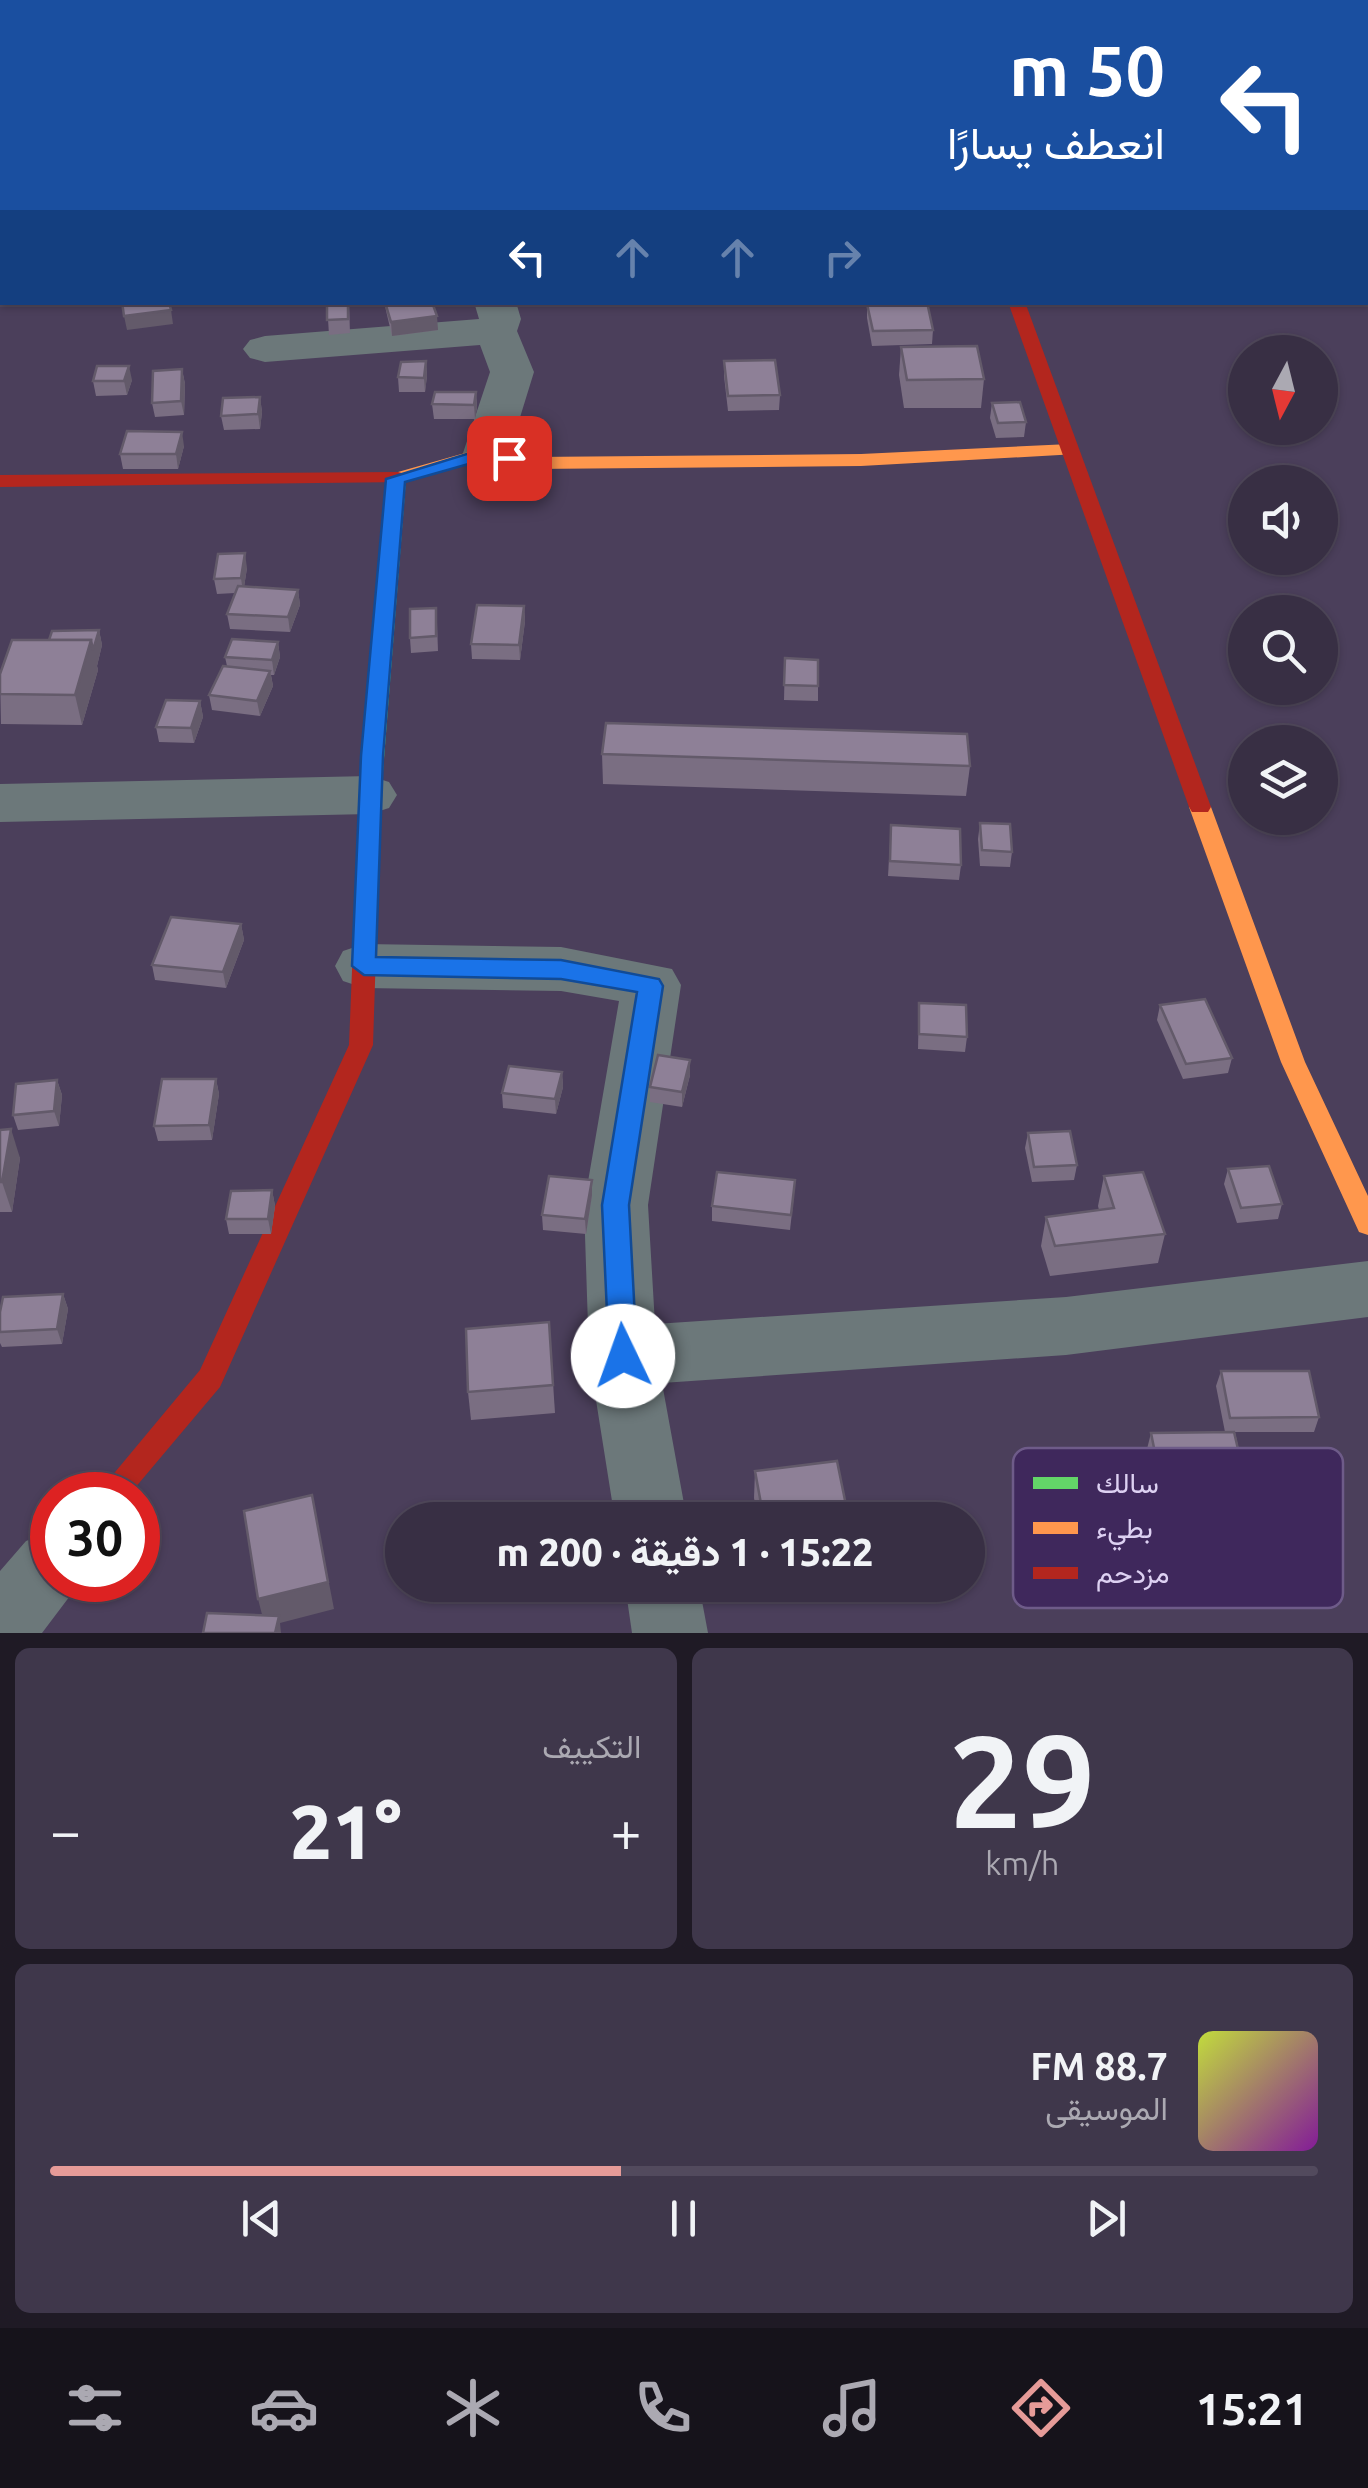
<!DOCTYPE html>
<html lang="ar">
<head>
<meta charset="utf-8">
<style>
  :root { --surface:#382f44; --page:#3f374b; --text:#f1f3f6; --muted:#aba9b2; --line:#524a5d; --accent:#e69b98 }
  body { margin:0; font-family:Ubuntu,Vazirmatn,sans-serif; background:var(--page); color:var(--text); direction:rtl; height:100vh; display:flex; flex-direction:column; font-size:38px; white-space:nowrap }
  * { box-sizing:border-box; margin:0 }
  p { font-size:32px; color:var(--muted) }
  .icon { flex:none; width:55px; height:55px; fill:none; stroke:currentColor; stroke-width:2; stroke-linecap:round; stroke-linejoin:round }
  .map { position:relative; height:1633px; overflow:hidden; direction:ltr }
  .details { display:flex; flex-direction:column; gap:15px; padding:15px; background:#1f1a25; flex:1 }
  .details>* { flex:none }
  .guide { position:absolute; left:0px; top:0px; width:1370px; height:305px; box-shadow:0 2px 8px #0004,0 0 0 2px var(--line); direction:rtl; background:#1a4fa0; color:#fff; overflow:hidden }
  .needle { width:65px; rotate:187deg }
  .buttons { position:absolute; left:1228px; top:335px; display:grid; gap:20px }
  .buttons a { display:grid; place-items:center; width:110px; height:110px; border-radius:50%; background:var(--surface); box-shadow:0 2px 8px #0004,0 0 0 2px var(--line); font-size:50px }
  .speed { position:absolute; left:30px; top:1472px; display:flex; gap:20px; font-size:50px; font-weight:700; text-align:center }
  .speed>* { display:grid; place-content:center; width:130px; height:130px; border-radius:50%; background:var(--surface); box-shadow:0 2px 8px #0004,0 0 0 2px var(--line); line-height:1 }
  .speed .limit { border:15px solid #d22; background:#fff; color:#111 }
  .pin { position:absolute; display:grid; place-items:center; width:85px; height:85px; color:#fff; margin:-42px; border-radius:20px; box-shadow:0 5px 15px #0006 }
  .me { position:absolute; width:110px; margin:-55px; rotate:357deg; stroke-linejoin:round; filter:drop-shadow(0 0 8px #0008) }
  .turn { display:flex; align-items:center; gap:35px; height:210px; padding:0 40px; font-size:45px }
  .turn .icon { width:130px; height:130px; stroke-width:2.5 }
  .turn b { display:block; font-size:70px; line-height:85px }
  .lanes { display:flex; align-items:center; height:95px; padding:0 40px; background:#0003; justify-content:center; gap:50px; direction:ltr }
  .lanes .off { opacity:.35 }
  .big { font-size:75px; font-weight:800; line-height:1.1 }
  .details .tile { flex:1; display:flex; flex-direction:column; justify-content:center; gap:15px; min-width:0; padding:0 35px; border-radius:15px; background:var(--page) }
  .details .dial { align-items:center; gap:0 }
  .dial b { font-size:130px; line-height:1 }
  .song { display:flex; align-items:center; gap:30px }
  .cover { width:120px; height:120px; border-radius:15px; background:linear-gradient(135deg,hsl(70 70% 55%),hsl(290 70% 35%)) }
  .played { height:10px; border-radius:5px; background:linear-gradient(90deg,var(--accent) 45%,var(--line) 45%) }
  .keys { display:flex; justify-content:space-around; direction:ltr }
  .heat { display:flex; justify-content:space-between; align-items:center; font-size:55px; direction:ltr }
  .details .tiles { flex:1; display:grid; gap:15px; grid-template-columns:1fr 1fr }
  .tile:last-child { grid-column:span 2 }
  .trip { position:absolute; left:385px; top:1502px; width:600px; height:100px; border-radius:50px; background:var(--surface); box-shadow:0 2px 8px #0004,0 0 0 2px var(--line); font-weight:800; line-height:100px; text-align:center; direction:rtl }
  .tabs { display:flex; height:160px; justify-content:space-around; align-items:center; background:#16131b; color:var(--muted) }
  .tabs .icon { width:70px; height:70px }
  .tabs .active { color:var(--accent) }
  .tabs b { font-size:45px; color:var(--text) }
  .map>svg:first-child { display:block }
  .lines { fill:none; stroke-linecap:round; stroke-linejoin:round }
  .street { fill:#6c787a; fill-rule:evenodd }
  .fast { fill:#63d668; fill-rule:evenodd }
  .slow { fill:#ff974d; fill-rule:evenodd }
  .jam { fill:#b3261e; fill-rule:evenodd }
  .wall { fill:#7a6e82 }
  .shaded-wall { fill:#635a6a }
  .building { fill:#8e8097; stroke:#635a6a; stroke-width:2.5 }
  .route { fill:#1a73e8; stroke:#114b97; stroke-width:2.5 }
  .key { fill:#3f285c; stroke:#6e5b89; stroke-width:2.5 }
  .key-label { font-size:28px; fill:#ddd1f2 }
</style>
</head>
<body>
<div class="map">
<svg width="1368" height="1633" viewBox="0 0 1368 1633">
  <rect width="100%" height="100%" fill="#4b3f5b"/>
  <g class="lines">
    <!-- street -->
    <g class="street">
      <rect x="83" y="0" width="34" height="2"/>
      <rect x="444" y="0" width="34" height="2"/>
      <path d="M 474,302 L 516,302 L 521,319 L 517,331 L 534,372 L 509,453 L 502,463 L 486,467 L 470,463 L 463,453 L 490,372 L 480,345 L 265,362 L 250,358 L 243,349 L 250,340 L 265,336 L 479,319 Z"/>
      <path d="M 370,776 L 389,782 L 397,795 L 389,808 L 370,814 L 0,822 L 0,784 Z"/>
      <path d="M 364,944 L 561,947 L 672,969 L 681,985 L 648,1205 L 655,1324 L 1066,1297 L 1368,1261 L 1368,1317 L 1066,1355 L 662,1383 L 687,1520 L 615,1520 L 589,1356 L 584,1205 L 619,1001 L 561,991 L 364,988 L 343,981 L 335,966 L 343,951 Z"/>
      <path d="M 52,1531 L 52,1580 L 82,1580 L 42,1633 L 0,1633 L 0,1571 L 26,1541 Z"/>
      <path d="M 625,1585 L 699,1585 L 708,1633 L 632,1633 Z"/>
    </g>
    <!-- fast -->
    <path class="fast" d="M 396,473 L 406,479 L 381,797 L 370,805 L 359,797 L 386,479 Z"/>
    <!-- slow -->
    <g class="slow">
      <path d="M 898,0 L 912,0 L 913,2 L 899,2 Z"/>
      <path d="M 1070,444 L 1079,450 L 1077,454 L 861,466 L 532,469 L 486,459 L 398,484 L 388,478 L 391,474 L 486,447 L 532,457 L 861,454 Z"/>
      <path d="M 1200,799 L 1211,807 L 1305,1062 L 1368,1196 L 1368,1235 L 1359,1232 L 1281,1062 L 1189,807 Z"/>
    </g>
    <!-- jam -->
    <g class="jam">
      <path d="M 1008,302 L 1025,302 L 1211,807 L 1208,812 L 1192,812 L 1189,807 Z"/>
      <path d="M 398,472 L 405,474 L 405,482 L 0,487 L 0,475 Z"/>
      <path d="M 370,789 L 381,797 L 373,1045 L 220,1387 L 129,1495 L 96,1495 L 200,1370 L 349,1045 L 359,797 Z"/>
    </g>
  </g>
  <!-- wall -->
  <g class="wall">
    <path d="M 0,0 L 14,0 L 15,2 L 2,2 L 2,41 L 0,41 Z"/>
    <path d="M 292,0 L 317,0 L 317,2 L 293,2 Z"/>
    <rect x="0" y="58" width="2" height="24"/>
    <rect x="0" y="212" width="2" height="51"/>
    <path d="M 327,302 L 349,302 L 350,333 L 329,335 Z"/>
    <path d="M 384,302 L 432,302 L 438,330 L 392,336 Z"/>
    <path d="M 867,304 L 933,330 L 932,344 L 872,346 L 867,318 Z"/>
    <path d="M 901,347 L 984,379 L 981,408 L 904,408 L 899,375 Z"/>
    <path d="M 426,361 L 427,376 L 425,392 L 399,392 L 398,377 Z"/>
    <path d="M 724,361 L 780,395 L 779,410 L 728,411 L 724,376 Z"/>
    <path d="M 182,369 L 185,384 L 184,415 L 155,417 L 152,403 Z"/>
    <path d="M 132,380 L 127,395 L 96,396 L 93,381 Z"/>
    <path d="M 476,392 L 477,407 L 475,419 L 434,419 L 432,404 Z"/>
    <path d="M 260,397 L 262,412 L 260,429 L 224,430 L 221,416 Z"/>
    <path d="M 992,403 L 1026,422 L 1024,437 L 996,438 L 990,418 Z"/>
    <path d="M 184,446 L 178,469 L 123,469 L 120,454 Z"/>
    <path d="M 247,568 L 244,587 L 298,590 L 300,605 L 290,632 L 230,629 L 227,614 L 235,593 L 217,594 L 214,579 Z"/>
    <path d="M 524,606 L 525,621 L 520,660 L 472,659 L 471,644 Z"/>
    <path d="M 437,623 L 438,651 L 411,653 L 410,638 Z"/>
    <path d="M 99,630 L 102,645 L 97,666 L 98,670 L 82,725 L 1,724 L 0,674 L 49,640 Z"/>
    <path d="M 278,642 L 280,657 L 274,675 L 271,675 L 273,686 L 260,716 L 212,710 L 209,695 L 227,666 L 225,657 Z"/>
    <path d="M 785,658 L 818,686 L 818,701 L 784,700 Z"/>
    <path d="M 200,701 L 203,717 L 194,743 L 159,742 L 156,727 Z"/>
    <path d="M 602,754 L 970,766 L 966,796 L 603,784 Z"/>
    <path d="M 980,823 L 1012,852 L 1010,867 L 980,866 L 978,839 Z"/>
    <path d="M 891,825 L 961,865 L 959,880 L 888,876 Z"/>
    <path d="M 241,924 L 244,940 L 226,988 L 155,980 L 152,965 Z"/>
    <path d="M 919,1003 L 967,1037 L 965,1052 L 918,1049 Z"/>
    <path d="M 1160,1005 L 1232,1058 L 1228,1073 L 1183,1079 L 1157,1020 Z"/>
    <path d="M 690,1060 L 690,1075 L 682,1107 L 650,1102 L 650,1087 Z"/>
    <path d="M 562,1072 L 563,1087 L 556,1114 L 503,1108 L 502,1093 Z"/>
    <path d="M 216,1079 L 219,1094 L 212,1140 L 158,1141 L 154,1126 Z"/>
    <path d="M 57,1080 L 62,1095 L 59,1126 L 18,1130 L 13,1115 Z"/>
    <path d="M 0,1130 L 20,1158 L 12,1212 L 0,1212 Z"/>
    <path d="M 1028,1133 L 1077,1165 L 1074,1180 L 1032,1182 L 1025,1148 Z"/>
    <path d="M 1228,1169 L 1282,1204 L 1278,1219 L 1237,1223 L 1224,1184 Z"/>
    <path d="M 1104,1176 L 1165,1234 L 1158,1263 L 1050,1276 L 1041,1246 L 1046,1217 L 1099,1210 L 1098,1206 Z"/>
    <path d="M 592,1180 L 592,1195 L 586,1234 L 543,1230 L 542,1215 Z"/>
    <path d="M 272,1190 L 275,1206 L 271,1234 L 229,1234 L 226,1219 Z"/>
    <path d="M 794,1195 L 790,1230 L 712,1221 L 712,1206 Z"/>
    <path d="M 63,1294 L 68,1309 L 62,1344 L 2,1347 L 0,1343 L 0,1312 Z"/>
    <path d="M 549,1322 L 555,1413 L 471,1420 L 468,1392 Z"/>
    <path d="M 1221,1371 L 1319,1417 L 1314,1432 L 1235,1432 L 1251,1505 L 1242,1533 L 1158,1535 L 1144,1461 L 1151,1433 L 1225,1432 L 1216,1386 Z"/>
    <path d="M 755,1471 L 849,1520 L 758,1520 L 754,1498 Z"/>
  </g>
  <!-- shaded-wall -->
  <g class="shaded-wall">
    <rect x="0" y="136" width="2" height="14"/>
    <path d="M 171,310 L 173,324 L 127,330 L 124,316 Z"/>
    <path d="M 437,316 L 438,330 L 392,336 L 391,322 Z"/>
    <path d="M 426,361 L 427,376 L 425,392 L 424,378 Z"/>
    <path d="M 129,366 L 132,380 L 127,395 L 124,381 Z"/>
    <path d="M 182,369 L 185,384 L 184,415 L 181,401 Z"/>
    <path d="M 476,392 L 477,407 L 475,419 L 474,405 Z"/>
    <path d="M 260,397 L 262,412 L 260,429 L 258,414 Z"/>
    <path d="M 182,432 L 184,446 L 178,469 L 176,454 Z"/>
    <path d="M 245,553 L 247,568 L 243,593 L 241,578 Z"/>
    <path d="M 298,590 L 300,605 L 290,632 L 288,617 Z"/>
    <path d="M 524,606 L 525,621 L 520,660 L 519,645 Z"/>
    <path d="M 99,630 L 102,645 L 97,666 L 98,670 L 82,725 L 75,695 L 91,640 Z"/>
    <path d="M 278,642 L 280,657 L 274,675 L 272,660 Z"/>
    <path d="M 270,671 L 273,686 L 260,716 L 257,701 Z"/>
    <path d="M 200,701 L 203,717 L 194,743 L 191,728 Z"/>
    <path d="M 241,924 L 244,940 L 226,988 L 223,972 Z"/>
    <path d="M 690,1060 L 690,1075 L 682,1107 L 682,1092 Z"/>
    <path d="M 562,1072 L 563,1087 L 556,1114 L 555,1099 Z"/>
    <path d="M 216,1079 L 219,1094 L 212,1140 L 209,1125 Z"/>
    <path d="M 57,1080 L 62,1095 L 59,1126 L 54,1111 Z"/>
    <path d="M 11,1129 L 20,1158 L 12,1212 L 2,1182 Z"/>
    <path d="M 592,1180 L 592,1195 L 586,1234 L 585,1219 Z"/>
    <path d="M 272,1190 L 275,1206 L 271,1234 L 268,1219 Z"/>
    <path d="M 63,1294 L 68,1309 L 62,1344 L 57,1329 Z"/>
    <path d="M 312,1495 L 334,1609 L 280,1623 L 281,1633 L 275,1633 L 265,1626 L 258,1599 Z"/>
  </g>
  <!-- building -->
  <g class="building">
    <path d="M 0,0 L 11,0 L 11,2 L 2,2 L 2,14 L 0,15 Z"/>
    <rect x="139" y="0" width="49" height="2"/>
    <path d="M 214,0 L 235,0 L 234,2 L 213,2 Z"/>
    <rect x="0" y="116" width="2" height="20"/>
    <rect x="0" y="212" width="2" height="23"/>
    <path d="M 122,302 L 169,302 L 171,310 L 124,316 Z"/>
    <path d="M 327,302 L 348,302 L 348,319 L 327,320 Z"/>
    <path d="M 385,302 L 432,302 L 437,316 L 391,322 Z"/>
    <path d="M 927,302 L 933,330 L 873,331 L 867,304 Z"/>
    <path d="M 977,346 L 984,379 L 907,380 L 901,347 Z"/>
    <path d="M 775,360 L 780,395 L 728,396 L 724,361 Z"/>
    <path d="M 426,361 L 424,378 L 398,377 L 401,362 Z"/>
    <path d="M 97,366 L 129,366 L 124,381 L 93,381 Z"/>
    <path d="M 182,369 L 181,401 L 152,403 L 153,371 Z"/>
    <path d="M 435,392 L 476,392 L 474,405 L 432,404 Z"/>
    <path d="M 260,397 L 258,414 L 221,416 L 223,398 Z"/>
    <path d="M 1020,402 L 1026,422 L 998,423 L 992,403 Z"/>
    <path d="M 127,431 L 182,432 L 176,454 L 120,454 Z"/>
    <path d="M 245,553 L 241,578 L 214,579 L 218,554 Z"/>
    <path d="M 238,586 L 298,590 L 288,617 L 227,614 Z"/>
    <path d="M 477,605 L 524,606 L 519,645 L 471,644 Z"/>
    <path d="M 436,608 L 436,636 L 410,638 L 410,609 Z"/>
    <path d="M 99,630 L 93,650 L 91,640 L 49,640 L 52,631 Z"/>
    <path d="M 232,639 L 278,642 L 272,660 L 225,657 Z"/>
    <path d="M 12,640 L 91,640 L 75,695 L 0,694 L 0,674 Z"/>
    <path d="M 785,658 L 818,660 L 818,686 L 784,685 Z"/>
    <path d="M 223,666 L 270,671 L 257,701 L 209,695 Z"/>
    <path d="M 166,700 L 200,701 L 191,728 L 156,727 Z"/>
    <path d="M 606,723 L 967,734 L 970,766 L 602,754 Z"/>
    <path d="M 980,823 L 1010,824 L 1012,852 L 982,850 Z"/>
    <path d="M 891,825 L 960,829 L 961,865 L 890,861 Z"/>
    <path d="M 171,917 L 241,924 L 223,972 L 152,965 Z"/>
    <path d="M 1205,999 L 1232,1058 L 1186,1064 L 1160,1005 Z"/>
    <path d="M 919,1003 L 966,1005 L 967,1037 L 919,1034 Z"/>
    <path d="M 658,1055 L 690,1060 L 682,1092 L 650,1087 Z"/>
    <path d="M 509,1066 L 562,1072 L 555,1099 L 502,1093 Z"/>
    <path d="M 162,1079 L 216,1079 L 209,1125 L 154,1126 Z"/>
    <path d="M 57,1080 L 54,1111 L 13,1115 L 16,1084 Z"/>
    <path d="M 11,1129 L 2,1182 L 0,1182 L 0,1130 Z"/>
    <path d="M 1070,1131 L 1077,1165 L 1034,1167 L 1028,1133 Z"/>
    <path d="M 1269,1166 L 1282,1204 L 1241,1208 L 1228,1169 Z"/>
    <path d="M 717,1172 L 795,1180 L 791,1215 L 712,1206 Z"/>
    <path d="M 1143,1172 L 1165,1234 L 1055,1246 L 1046,1217 L 1114,1208 L 1104,1176 Z"/>
    <path d="M 549,1176 L 592,1180 L 585,1219 L 542,1215 Z"/>
    <path d="M 272,1190 L 268,1219 L 226,1219 L 231,1191 Z"/>
    <path d="M 63,1294 L 57,1329 L 0,1332 L 0,1312 L 3,1297 Z"/>
    <path d="M 549,1322 L 553,1385 L 468,1392 L 466,1329 Z"/>
    <path d="M 1221,1371 L 1309,1371 L 1319,1417 L 1230,1418 Z"/>
    <path d="M 1234,1432 L 1251,1505 L 1166,1507 L 1151,1433 Z"/>
    <path d="M 837,1461 L 849,1520 L 764,1520 L 755,1471 Z"/>
    <path d="M 312,1495 L 328,1582 L 258,1599 L 244,1511 Z"/>
    <path d="M 207,1613 L 279,1616 L 275,1633 L 203,1633 Z"/>
  </g>
  <!-- route -->
  <path class="route" d="M 486,448 L 519,458 L 509,464 L 486,459 L 405,482 L 383,756 L 376,957 L 561,960 L 659,979 L 663,986 L 629,1205 L 637,1356 L 633,1364 L 623,1368 L 613,1364 L 609,1356 L 602,1205 L 637,992 L 561,979 L 364,975 L 352,966 L 361,756 L 386,479 Z"/>
  <!-- legend -->
  <rect x="1013" y="1448" width="330" height="160" rx="15" class="key"/>
  <rect x="1033" y="1477" width="45" height="12" fill="#63d668"/>
  <rect x="1033" y="1522" width="45" height="12" fill="#ff974d"/>
  <rect x="1033" y="1567" width="45" height="12" fill="#b3261e"/>
  <g class="key-label">
    <text x="1096" y="1493">سالك</text>
    <text x="1096" y="1538">بطيء</text>
    <text x="1096" y="1583">مزدحم</text>
  </g>
</svg>
<div class="buttons">
<a><svg class="needle" viewBox="-14 -14 28 28"><path d="M0-13l5 13h-10z" fill="#e53935"/><path d="M0 13l5-13h-10z" fill="#aba9b2"/></svg></a>
<a><svg class="icon" aria-label="sound" viewBox="0 0 24 24"><path d="M4 9h4l5-4v14l-5-4H4zM17 9q2 3 0 6"/></svg></a>
<a><svg class="icon" aria-label="search" viewBox="0 0 24 24"><circle cx="10" cy="10" r="6"/><path d="M15 15l6 6"/></svg></a>
<a><svg class="icon" aria-label="layers" viewBox="0 0 24 24"><path d="M12 4l9 5-9 5-9-5zM3 14l9 5 9-5"/></svg></a>
</div>
<div class="speed"><div class="limit">30</div></div>
<div class="pin" style="left:509px;top:458px;background:#d93025"><svg class="icon" aria-label="arrive" viewBox="0 0 24 24"><path d="M6 21V4h12l-3 4 3 4H6"/></svg></div>
<svg class="me" style="left:623px;top:1356px" viewBox="-20 -20 40 40"><circle r="19" fill="#fff"/><path d="M0-13L10 11 0 6-10 11z" fill="#1a73e8"/></svg>
<div class="trip">15:22 · 1 دقيقة · 200 m</div>
<div class="guide">
<div class="turn"><svg class="icon" aria-label="left" viewBox="0 0 24 24"><path d="M17 20v-9H6M10 6l-5 5 5 5"/></svg><div><b>50 m</b>انعطف يسارًا</div></div>
<div class="lanes"><svg class="icon" aria-label="left" viewBox="0 0 24 24"><path d="M17 20v-9H6M10 6l-5 5 5 5"/></svg><svg class="icon off" aria-label="ahead" viewBox="0 0 24 24"><path d="M12 20V5M6 11l6-6 6 6"/></svg><svg class="icon off" aria-label="ahead" viewBox="0 0 24 24"><path d="M12 20V5M6 11l6-6 6 6"/></svg><svg class="icon off" aria-label="right" viewBox="0 0 24 24"><path d="M7 20v-9h11M14 6l5 5-5 5"/></svg></div>
</div>
</div>
<section class="details">
<div class="tiles">
<div class="tile dial"><b>29</b><p>km/h</p></div>
<div class="tile"><p>التكييف</p>
<div class="heat"><a>−</a><b class="big">21°</b><a>+</a></div>
</div>
<div class="tile">
<div class="song"><i class="cover"></i><div><b>88.7 FM</b><p>الموسيقى</p></div></div>
<div class="played"></div>
<div class="keys"><svg class="icon" aria-label="previous" viewBox="0 0 24 24"><path d="M18 5L8 12l10 7zM5 5v14"/></svg><svg class="icon" aria-label="pause" viewBox="0 0 24 24"><path d="M8 5v14M16 5v14"/></svg><svg class="icon" aria-label="next" viewBox="0 0 24 24"><path d="M6 5l10 7-10 7zM19 5v14"/></svg></div>
</div>
</div>
</section>
<nav class="tabs">
<b>15:21</b>
<svg class="icon active" aria-label="directions" viewBox="0 0 24 24"><path d="M12 3l9 9-9 9-9-9zM9 14v-3h6M13 9l2 2-2 2"/></svg>
<svg class="icon" aria-label="music" viewBox="0 0 24 24"><path d="M9 18V5l10-2v13"/><circle cx="6" cy="18" r="3"/><circle cx="16" cy="16" r="3"/></svg>
<svg class="icon" aria-label="phone" viewBox="0 0 24 24"><path d="M5 4h4l2 5-3 2q2 4 5 5l2-3 5 2v4C11 20 4 13 5 4z"/></svg>
<svg class="icon" aria-label="climate" viewBox="0 0 24 24"><path d="M12 3v18M4 7l16 10M4 17L20 7"/></svg>
<svg class="icon" aria-label="car" viewBox="0 0 24 24"><path d="M5 17H2v-5l4-1 3-4h7l3 4 3 1v5h-3M9 17h6M6 11h13"/><circle cx="7" cy="17" r="2"/><circle cx="17" cy="17" r="2"/></svg>
<svg class="icon" aria-label="filters" viewBox="0 0 24 24"><path d="M4 7h16M4 17h16"/><circle cx="9" cy="7" r="2"/><circle cx="15" cy="17" r="2"/></svg>
</nav>
</body>
</html>
